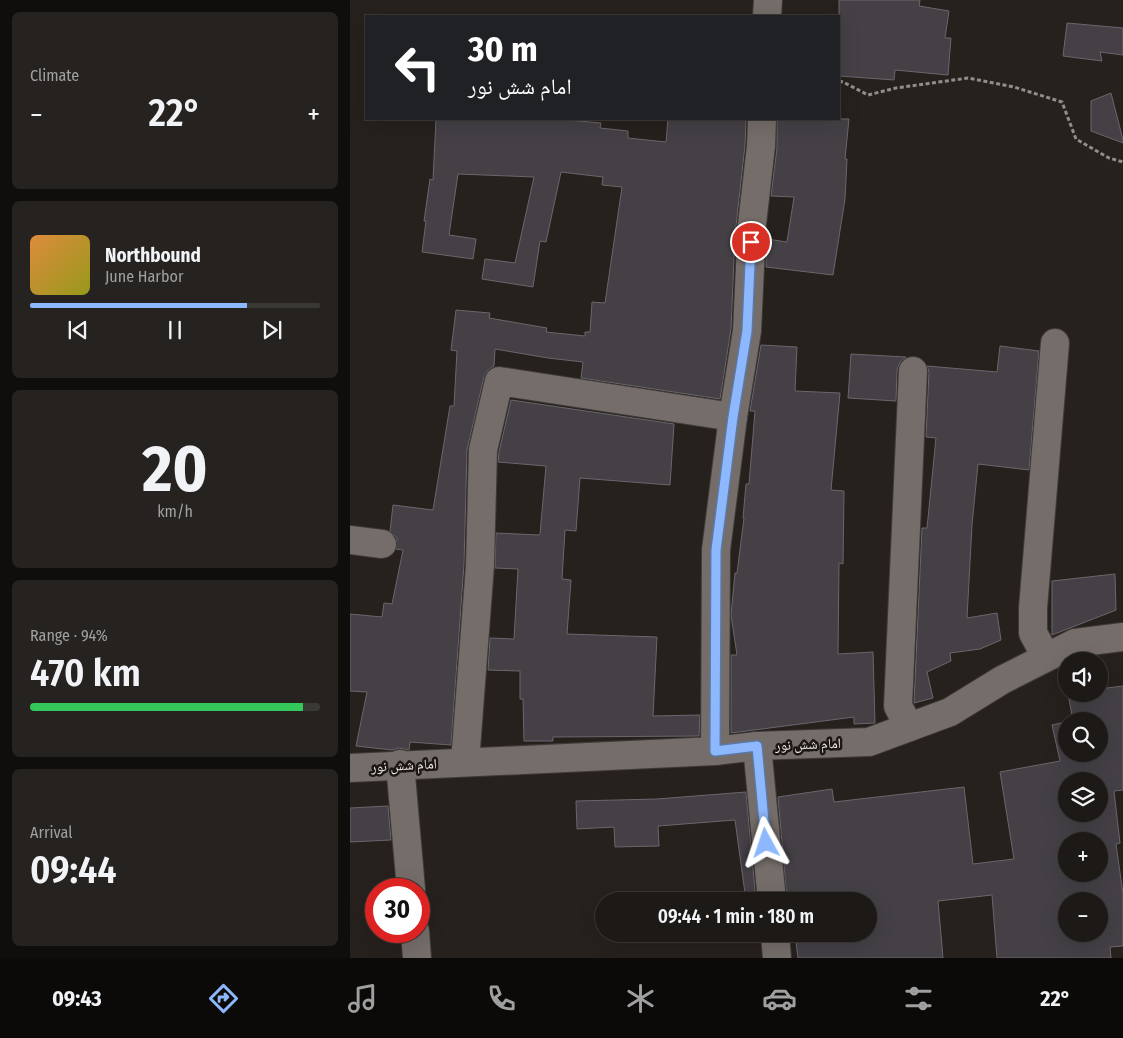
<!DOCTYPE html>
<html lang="en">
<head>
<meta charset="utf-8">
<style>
  :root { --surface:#1c1916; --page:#25221f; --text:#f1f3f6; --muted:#a0a0a1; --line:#3a3835; --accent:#8eb8fd }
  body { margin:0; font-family:"Fira Sans Condensed","Noto Naskh Arabic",sans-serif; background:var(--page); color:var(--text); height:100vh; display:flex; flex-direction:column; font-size:19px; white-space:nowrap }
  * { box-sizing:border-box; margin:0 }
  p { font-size:16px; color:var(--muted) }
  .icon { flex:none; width:28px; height:28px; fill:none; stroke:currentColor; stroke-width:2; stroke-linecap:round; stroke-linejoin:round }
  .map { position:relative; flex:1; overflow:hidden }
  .panel { display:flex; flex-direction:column; gap:12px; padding:12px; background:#0f0e0c; width:350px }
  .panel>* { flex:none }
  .banner { position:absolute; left:15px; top:15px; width:475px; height:105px; border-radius:0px; box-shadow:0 5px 20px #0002,0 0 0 1px var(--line); background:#202124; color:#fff; overflow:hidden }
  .controls { position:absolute; left:708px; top:652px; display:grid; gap:10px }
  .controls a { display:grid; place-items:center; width:50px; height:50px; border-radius:50%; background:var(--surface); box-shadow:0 5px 20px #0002,0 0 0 1px var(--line); font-size:25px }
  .speed { position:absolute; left:15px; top:878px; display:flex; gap:10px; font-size:25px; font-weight:700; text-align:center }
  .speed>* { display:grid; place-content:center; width:65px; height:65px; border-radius:50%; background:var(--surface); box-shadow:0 5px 20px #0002,0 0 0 1px var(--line); line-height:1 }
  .speed .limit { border:8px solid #d22; background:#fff; color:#111 }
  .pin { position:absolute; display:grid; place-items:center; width:42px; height:42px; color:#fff; margin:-21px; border:2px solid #fff; border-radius:50%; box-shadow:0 1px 5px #0007 }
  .me { position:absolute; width:55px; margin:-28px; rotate:355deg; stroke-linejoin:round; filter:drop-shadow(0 0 4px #0008) }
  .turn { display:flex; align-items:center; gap:18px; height:105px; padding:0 20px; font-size:22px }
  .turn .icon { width:65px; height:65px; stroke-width:2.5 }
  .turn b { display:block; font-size:35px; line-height:42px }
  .big { font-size:38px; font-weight:600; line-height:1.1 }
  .panel .tile { flex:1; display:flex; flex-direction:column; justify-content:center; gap:8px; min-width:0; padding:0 18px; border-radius:8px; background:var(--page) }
  .panel .dial { align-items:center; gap:0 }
  .dial b { font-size:65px; line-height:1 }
  .song { display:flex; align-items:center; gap:15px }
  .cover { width:60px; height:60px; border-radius:8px; background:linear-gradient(135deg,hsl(30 70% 55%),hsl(60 70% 35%)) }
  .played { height:5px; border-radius:2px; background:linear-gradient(90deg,var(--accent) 75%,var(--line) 75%) }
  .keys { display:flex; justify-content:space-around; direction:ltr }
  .heat { display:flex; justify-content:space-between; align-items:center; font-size:28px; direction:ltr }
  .charge { height:8px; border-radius:4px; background:linear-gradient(90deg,#34c759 94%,var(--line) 0) }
  .trip { position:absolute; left:245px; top:892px; width:282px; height:50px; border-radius:25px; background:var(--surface); box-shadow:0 5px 20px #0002,0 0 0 1px var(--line); font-weight:600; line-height:50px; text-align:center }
  .tabs { display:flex; height:80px; justify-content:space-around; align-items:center; background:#0b0a09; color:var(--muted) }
  .tabs .icon { width:35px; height:35px }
  .tabs .active { color:var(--accent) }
  .tabs b { font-size:22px; color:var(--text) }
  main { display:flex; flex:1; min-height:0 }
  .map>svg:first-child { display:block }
  .building { fill:#444046; stroke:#6a666c; fill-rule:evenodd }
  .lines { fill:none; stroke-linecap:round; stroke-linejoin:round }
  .minor-casing { stroke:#3f3b39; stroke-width:30 }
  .path { stroke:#918d8a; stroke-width:3; stroke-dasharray:4 2.5; stroke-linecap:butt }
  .minor { stroke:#746d69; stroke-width:28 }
  .route-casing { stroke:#5c78a4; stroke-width:12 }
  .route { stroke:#8eb8fd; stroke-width:9 }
  .labels { text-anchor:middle; stroke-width:5; stroke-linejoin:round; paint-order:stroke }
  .street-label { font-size:14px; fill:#ebe7e5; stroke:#1d1714 }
</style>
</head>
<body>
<main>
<section class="panel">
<div class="tile"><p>Climate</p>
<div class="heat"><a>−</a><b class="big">22°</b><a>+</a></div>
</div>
<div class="tile">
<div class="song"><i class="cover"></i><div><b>Northbound</b><p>June Harbor</p></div></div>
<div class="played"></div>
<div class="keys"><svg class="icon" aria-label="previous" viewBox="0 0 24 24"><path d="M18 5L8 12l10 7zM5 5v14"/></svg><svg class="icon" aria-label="pause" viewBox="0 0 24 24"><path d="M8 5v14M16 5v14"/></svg><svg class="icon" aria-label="next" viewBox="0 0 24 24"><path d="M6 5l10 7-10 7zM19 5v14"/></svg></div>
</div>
<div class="tile dial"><b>20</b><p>km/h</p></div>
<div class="tile"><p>Range · 94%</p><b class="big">470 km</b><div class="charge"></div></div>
<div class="tile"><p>Arrival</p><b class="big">09:44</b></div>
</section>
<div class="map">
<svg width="773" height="958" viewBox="0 0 773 958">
  <rect width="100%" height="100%" fill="#26211d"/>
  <!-- building -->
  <g class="building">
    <path d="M 489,0 L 570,0 L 569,6 L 599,11 L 595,38 L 601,38 L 598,75 L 545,70 L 544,80 L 489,76 Z"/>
    <path d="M 717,23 L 773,28 L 773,55 L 750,52 L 752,61 L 713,56 Z"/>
    <path d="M 761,93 L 773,140 L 773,143 L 741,131 L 741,101 Z"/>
    <path d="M 86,119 L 207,119 L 251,123 L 250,128 L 278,131 L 278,138 L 316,142 L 318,119 L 396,119 L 395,145 L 385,235 L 381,329 L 370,399 L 231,378 L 233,362 L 198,358 L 145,349 L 144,366 L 138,370 L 134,377 L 117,450 L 114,564 L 101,745 L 60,742 L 59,750 L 49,748 L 42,750 L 6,746 L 17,692 L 0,691 L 0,614 L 32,617 L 34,603 L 42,604 L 53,550 L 46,549 L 47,538 L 40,531 L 43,505 L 83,510 L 100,406 L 104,406 L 107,351 L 101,350 L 106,310 L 140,313 L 139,318 L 197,328 L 196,332 L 235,336 L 235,332 L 240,332 L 242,302 L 255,303 L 272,187 L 252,185 L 253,177 L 211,172 L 196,242 L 190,241 L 183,287 L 132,279 L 135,259 L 165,263 L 184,177 L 108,174 L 99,235 L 126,239 L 123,259 L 72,252 L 76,221 L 74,221 L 80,179 L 83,180 Z"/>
    <path d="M 427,119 L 499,119 L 495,159 L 497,159 L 495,199 L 483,275 L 416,267 L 417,239 L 437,242 L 444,197 L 421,196 L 427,148 Z"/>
    <path d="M 411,345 L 447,347 L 445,391 L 490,393 L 481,490 L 494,491 L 493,564 L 489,563 L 488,654 L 523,652 L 525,723 L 504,724 L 504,717 L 381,733 L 381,655 L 387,655 L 381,615 L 385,573 L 387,573 L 394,518 L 393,518 L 396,484 L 399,484 L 405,411 L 400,411 Z"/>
    <path d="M 650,346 L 689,351 L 679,470 L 628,464 L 622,525 L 617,618 L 647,613 L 651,640 L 630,649 L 600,653 L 601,661 L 577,672 L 583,698 L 564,703 L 572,528 L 577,528 L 586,438 L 576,437 L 579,372 L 577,366 L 647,372 Z"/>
    <path d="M 501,354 L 556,357 L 550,362 L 547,370 L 546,401 L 498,398 Z"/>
    <path d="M 161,400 L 324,424 L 320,485 L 230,478 L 226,531 L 215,530 L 212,579 L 221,580 L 217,634 L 307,637 L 303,716 L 350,715 L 349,736 L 203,737 L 203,741 L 174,741 L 173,699 L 170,699 L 170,671 L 138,670 L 140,638 L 164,639 L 168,569 L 145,568 L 146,533 L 189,535 L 190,534 L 196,466 L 148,462 L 149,452 Z"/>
    <path d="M 765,574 L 766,610 L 702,635 L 702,581 Z"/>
    <path d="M 749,686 L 749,689 L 773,686 L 773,790 L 764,791 L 770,843 L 766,844 L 773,894 L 773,946 L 760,947 L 761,958 L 647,958 L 642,895 L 588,901 L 593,958 L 448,958 L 445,934 L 519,934 L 519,901 L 437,901 L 428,797 L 482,789 L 484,802 L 614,787 L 623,864 L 664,859 L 650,772 L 710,761 L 702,725 L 716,722 L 716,754 L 749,754 L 749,721 L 720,721 L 723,721 L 718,694 L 749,694 ZM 716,781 L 749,781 L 749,814 L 716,814 ZM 716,841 L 749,841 L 749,874 L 716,874 ZM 716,901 L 749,901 L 749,934 L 716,934 Z"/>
    <path d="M 396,792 L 406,901 L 396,901 L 385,820 L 308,826 L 309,846 L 265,847 L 264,827 L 227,829 L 226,801 L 307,799 Z"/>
    <path d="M 38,806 L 41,840 L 0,842 L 0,808 Z"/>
  </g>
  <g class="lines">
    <defs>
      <g id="minor">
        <path d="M 417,16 L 418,0"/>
        <path d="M 0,540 L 32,544"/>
        <path d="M 696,657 L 683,633 L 683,608 L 705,343"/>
        <path d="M 559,727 L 548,706 L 563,371"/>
        <path d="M 407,746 L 422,901"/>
        <path d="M 365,751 L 366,550 L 383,417 L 397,331 L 402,224 L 411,146 L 412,119"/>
        <path d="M 115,762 L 130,565 L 133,450 L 149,381 L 383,417"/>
        <path d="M 50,764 L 61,889"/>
        <path d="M 0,768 L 365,751 L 407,746 L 519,742 L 600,712 L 652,680 L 725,643 L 773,637"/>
        <path d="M 65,931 L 67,958"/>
        <path d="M 425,934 L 427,958"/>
      </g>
    </defs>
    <!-- minor casing -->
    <use href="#minor" class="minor-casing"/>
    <!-- path -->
    <path class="path" d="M 489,81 L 493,82 L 518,95 L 546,88 L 618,78 L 664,87 L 712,102 L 726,139 L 759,158 L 773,162"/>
    <!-- minor -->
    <use href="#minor" class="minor"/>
  </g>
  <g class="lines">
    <defs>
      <path id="route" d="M 401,242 L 397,331 L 383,417 L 366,550 L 365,751 L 407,746 L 416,843"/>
    </defs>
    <!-- route casing -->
    <use href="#route" class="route-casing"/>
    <!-- route -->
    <use href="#route" class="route"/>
  </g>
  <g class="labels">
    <!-- street labels -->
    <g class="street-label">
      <text transform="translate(458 744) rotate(-2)" y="5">امام شش نور</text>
      <text transform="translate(54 765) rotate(-3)" y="5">امام شش نور</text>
    </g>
  </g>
</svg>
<div class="controls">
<a><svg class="icon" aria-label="sound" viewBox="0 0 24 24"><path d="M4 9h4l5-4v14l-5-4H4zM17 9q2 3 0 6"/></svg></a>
<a><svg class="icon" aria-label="search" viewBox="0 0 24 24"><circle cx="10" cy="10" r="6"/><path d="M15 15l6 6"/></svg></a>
<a><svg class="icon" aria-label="layers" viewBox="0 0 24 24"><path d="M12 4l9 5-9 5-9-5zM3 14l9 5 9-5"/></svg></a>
<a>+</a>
<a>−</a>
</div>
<div class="speed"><div class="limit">30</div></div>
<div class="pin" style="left:401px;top:242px;background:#d93025"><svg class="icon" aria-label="arrive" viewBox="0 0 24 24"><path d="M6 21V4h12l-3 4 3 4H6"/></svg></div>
<svg class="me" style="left:416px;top:843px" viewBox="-20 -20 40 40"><path d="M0-17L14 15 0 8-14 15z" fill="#8eb8fd" stroke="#fff" stroke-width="4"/></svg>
<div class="trip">09:44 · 1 min · 180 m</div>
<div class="banner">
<div class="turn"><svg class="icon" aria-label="left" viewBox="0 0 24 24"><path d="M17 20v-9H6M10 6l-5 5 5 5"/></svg><div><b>30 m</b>امام شش نور</div></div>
</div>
</div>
</main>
<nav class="tabs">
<b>09:43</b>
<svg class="icon active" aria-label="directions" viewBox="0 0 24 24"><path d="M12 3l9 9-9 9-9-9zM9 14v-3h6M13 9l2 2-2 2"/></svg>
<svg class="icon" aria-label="music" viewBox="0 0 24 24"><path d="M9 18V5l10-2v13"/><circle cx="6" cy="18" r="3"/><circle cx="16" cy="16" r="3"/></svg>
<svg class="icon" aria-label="phone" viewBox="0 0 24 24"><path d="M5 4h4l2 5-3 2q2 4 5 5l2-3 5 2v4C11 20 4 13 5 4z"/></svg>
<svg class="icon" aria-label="climate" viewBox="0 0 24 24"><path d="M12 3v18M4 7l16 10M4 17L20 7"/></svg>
<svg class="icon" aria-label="car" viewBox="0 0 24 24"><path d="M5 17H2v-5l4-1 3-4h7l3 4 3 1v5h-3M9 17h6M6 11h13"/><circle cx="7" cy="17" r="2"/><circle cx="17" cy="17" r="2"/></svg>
<svg class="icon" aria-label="filters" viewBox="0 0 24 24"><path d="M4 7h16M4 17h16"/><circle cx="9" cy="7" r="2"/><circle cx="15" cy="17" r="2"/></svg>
<b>22°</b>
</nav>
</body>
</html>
